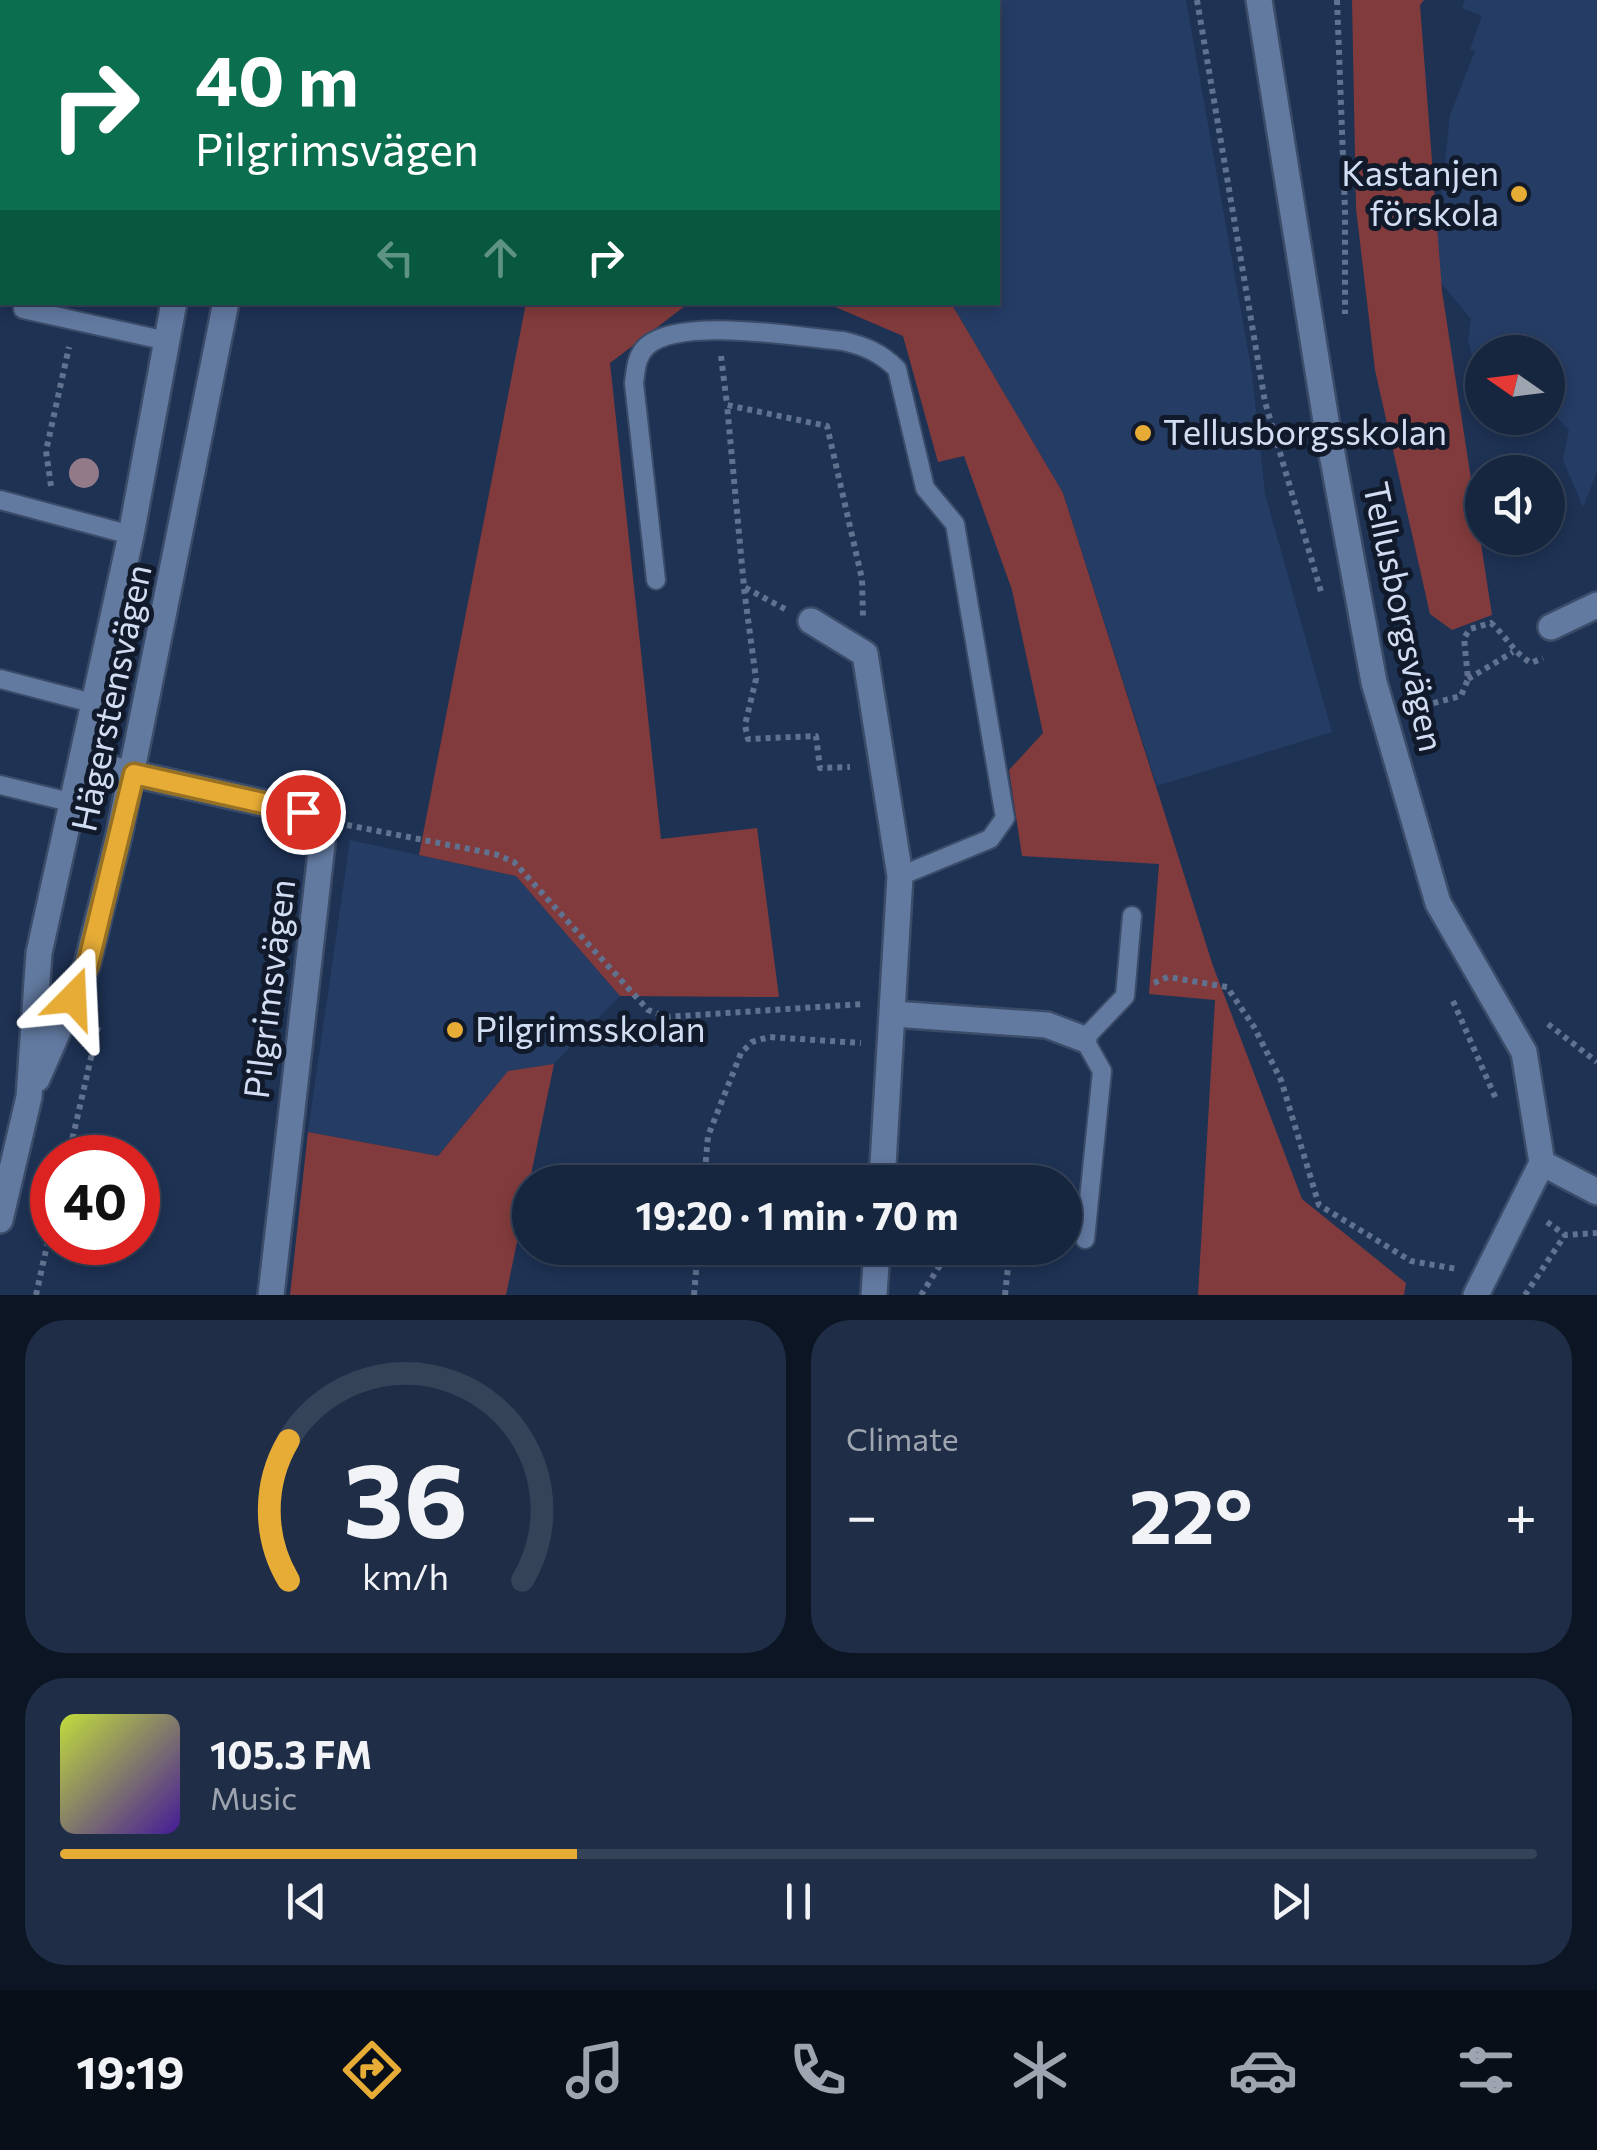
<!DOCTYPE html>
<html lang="en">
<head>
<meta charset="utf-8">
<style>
  :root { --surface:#16263f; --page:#1f2e46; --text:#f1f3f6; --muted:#9ea5b0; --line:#354359; --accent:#e6ac36 }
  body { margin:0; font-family:Commissioner,sans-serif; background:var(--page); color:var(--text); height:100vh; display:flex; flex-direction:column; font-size:38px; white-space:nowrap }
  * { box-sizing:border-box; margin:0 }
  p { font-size:32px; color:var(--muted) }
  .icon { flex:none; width:55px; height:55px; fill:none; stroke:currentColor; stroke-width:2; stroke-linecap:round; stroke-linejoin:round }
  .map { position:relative; height:1295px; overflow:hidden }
  .side { display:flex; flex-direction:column; gap:25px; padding:25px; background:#0c1523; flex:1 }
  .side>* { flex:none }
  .hud { position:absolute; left:0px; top:0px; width:1000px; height:305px; box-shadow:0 5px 15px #0003,0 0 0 2px var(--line); background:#0b6e4f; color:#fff; overflow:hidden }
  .needle { width:65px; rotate:284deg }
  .controls { position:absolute; left:1465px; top:335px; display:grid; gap:20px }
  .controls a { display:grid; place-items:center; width:100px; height:100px; border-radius:50%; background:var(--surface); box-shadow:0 5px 15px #0003,0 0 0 2px var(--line); font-size:50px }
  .speed { position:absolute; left:30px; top:1135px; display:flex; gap:20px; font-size:50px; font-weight:700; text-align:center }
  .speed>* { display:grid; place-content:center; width:130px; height:130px; border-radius:50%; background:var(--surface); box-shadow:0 5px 15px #0003,0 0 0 2px var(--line); line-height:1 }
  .speed .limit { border:15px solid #d22; background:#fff; color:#111 }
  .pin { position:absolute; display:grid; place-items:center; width:85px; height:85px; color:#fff; margin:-42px; border:5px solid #fff; border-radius:50%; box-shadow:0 2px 10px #0007 }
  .me { position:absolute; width:110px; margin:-55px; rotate:21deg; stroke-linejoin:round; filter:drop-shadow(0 0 8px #0008) }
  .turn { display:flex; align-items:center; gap:35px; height:210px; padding:0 30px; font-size:45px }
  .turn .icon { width:130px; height:130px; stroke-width:2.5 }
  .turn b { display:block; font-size:70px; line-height:85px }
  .lanes { display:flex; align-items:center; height:95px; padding:0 30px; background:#0003; justify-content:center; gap:50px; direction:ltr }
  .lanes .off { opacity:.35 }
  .big { font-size:75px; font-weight:700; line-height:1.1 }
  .side .widget { flex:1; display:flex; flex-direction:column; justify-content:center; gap:15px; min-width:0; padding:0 35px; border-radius:40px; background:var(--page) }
  .side .dial { align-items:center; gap:0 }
  .dial svg { height:260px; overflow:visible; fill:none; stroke:var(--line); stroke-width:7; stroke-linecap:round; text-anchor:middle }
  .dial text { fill:var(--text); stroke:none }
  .song { display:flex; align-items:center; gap:30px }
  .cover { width:120px; height:120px; border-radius:15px; background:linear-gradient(135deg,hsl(70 70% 55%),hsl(260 70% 35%)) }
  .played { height:10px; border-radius:5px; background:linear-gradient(90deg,var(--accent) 35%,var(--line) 35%) }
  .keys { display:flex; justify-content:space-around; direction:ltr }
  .heat { display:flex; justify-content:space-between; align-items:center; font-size:55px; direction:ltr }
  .side .tiles { flex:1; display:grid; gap:25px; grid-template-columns:1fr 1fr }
  .widget:last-child { grid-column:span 2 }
  .trip { position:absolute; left:512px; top:1165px; width:570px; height:100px; border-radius:50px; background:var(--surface); box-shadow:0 5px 15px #0003,0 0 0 2px var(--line); font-weight:700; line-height:100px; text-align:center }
  .tabs { display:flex; height:160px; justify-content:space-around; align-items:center; background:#090f19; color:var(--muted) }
  .tabs .icon { width:70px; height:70px }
  .tabs .active { color:var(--accent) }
  .tabs b { font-size:45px; color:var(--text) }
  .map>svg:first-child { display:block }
  .built { fill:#253c64 }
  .green { fill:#823b3c }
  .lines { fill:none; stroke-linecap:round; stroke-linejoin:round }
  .service-casing { stroke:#3b4c69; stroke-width:22 }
  .minor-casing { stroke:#3b4c69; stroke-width:30 }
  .tertiary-casing { stroke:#3b4c69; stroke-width:30 }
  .path { stroke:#60728f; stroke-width:6; stroke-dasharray:5 5; stroke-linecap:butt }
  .service { stroke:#6279a0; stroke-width:18 }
  .minor { stroke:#6279a0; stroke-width:25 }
  .tertiary { stroke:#6279a0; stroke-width:25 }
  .tree { fill:#927a88 }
  .route-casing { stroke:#967023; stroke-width:25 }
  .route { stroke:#e6ac36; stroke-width:18 }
  .poi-dot { fill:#e6ac36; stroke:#111a2a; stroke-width:4 }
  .labels { text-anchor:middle; stroke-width:10; stroke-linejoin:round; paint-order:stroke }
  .poi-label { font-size:35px; fill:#d0ddf3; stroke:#111a2a; text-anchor:start }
  .street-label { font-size:35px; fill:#d0ddf3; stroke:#111a2a }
</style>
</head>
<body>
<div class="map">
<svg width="1597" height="1295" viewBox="0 0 1597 1295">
  <rect width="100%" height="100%" fill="#1e3254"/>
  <!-- built -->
  <g class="built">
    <path d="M 768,0 L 1186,0 L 1252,373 L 1265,494 L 1332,732 L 1157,786 L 1063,493 L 951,303 L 998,302 L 998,2 L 768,2 Z"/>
    <path d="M 1465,0 L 1597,0 L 1597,472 L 1583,507 L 1563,460 L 1569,430 L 1548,408 L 1548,352 L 1482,352 L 1482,368 L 1475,365 L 1468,342 L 1471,319 L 1433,273 L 1450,115 L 1475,51 L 1470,49 L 1482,16 L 1462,8 Z"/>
    <path d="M 350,840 L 516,876 L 620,996 L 554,1064 L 508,1071 L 438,1156 L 308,1132 Z"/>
  </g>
  <!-- green -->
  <g class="green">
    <path d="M 1352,0 L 1424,0 L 1420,5 L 1442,291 L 1492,615 L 1452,630 L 1430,614 L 1375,370 L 1356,208 Z"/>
    <path d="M 526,303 L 689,303 L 610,363 L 661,839 L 757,828 L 779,997 L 620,996 L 516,876 L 419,855 Z"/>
    <path d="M 826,303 L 951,303 L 1063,493 L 1213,966 L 1302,1199 L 1406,1283 L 1404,1295 L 1198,1295 L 1215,1000 L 1149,994 L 1159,864 L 1022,856 L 1009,770 L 1043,733 L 1012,590 L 964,456 L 938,462 L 903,336 Z"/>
    <path d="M 554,1064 L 506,1295 L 290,1295 L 308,1132 L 438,1156 L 508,1071 Z"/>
  </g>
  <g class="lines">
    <defs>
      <g id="service">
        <path d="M 23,309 L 167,341"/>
        <path d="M 0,500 L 131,535"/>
        <path d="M 656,580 L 634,383 C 636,369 636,356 647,346 C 680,316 798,337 843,341 C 865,346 881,353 897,369 L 925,488 L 955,524 L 1005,818 L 990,839 L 900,876"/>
        <path d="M 0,679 L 96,704"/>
        <path d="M 0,785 L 74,803"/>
        <path d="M 1085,1239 L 1102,1071 L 1084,1039 L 1125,996 L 1132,916"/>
      </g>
      <g id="minor">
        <path d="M 811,621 L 865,654 L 900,876 L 882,1182"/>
        <path d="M 1551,627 L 1597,605"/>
        <path d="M 134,774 L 303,812 L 316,821 L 322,844 L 271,1295"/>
        <path d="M 894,1014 L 1047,1025 L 1084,1039"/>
        <path d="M 874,1295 L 877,1248"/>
      </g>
      <g id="tertiary">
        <path d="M 1259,0 L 1326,421 L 1374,682 L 1438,903 L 1524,1052 L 1542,1163"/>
        <path d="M 210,2 L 210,0"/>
        <path d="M 269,2 L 269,0"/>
        <path d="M 83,763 L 134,774"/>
        <path d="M 37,1079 L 87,965 L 119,835 L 226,302"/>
        <path d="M 1542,1163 L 1597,1192"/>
        <path d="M 0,1220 L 29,1097 L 39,953 L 131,535 L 174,302"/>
        <path d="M 1476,1295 L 1542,1163"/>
      </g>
    </defs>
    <!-- service casing -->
    <use href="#service" class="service-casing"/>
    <!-- minor casing -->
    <use href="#minor" class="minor-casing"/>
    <!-- tertiary casing -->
    <use href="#tertiary" class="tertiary-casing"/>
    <!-- path -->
    <g class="path">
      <path d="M 1197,0 L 1265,402 L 1322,595"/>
      <path d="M 1337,0 L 1345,210 L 1345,314"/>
      <path d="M 169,2 L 169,0"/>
      <path d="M 0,35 L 2,35"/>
      <path d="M 721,356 L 727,405"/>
      <path d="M 51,486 L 46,451 L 69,347"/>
      <path d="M 744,589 L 756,679 L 745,725 L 748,739 L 816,736 L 820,768 L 850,767"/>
      <path d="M 785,609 L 744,587 L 727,405 L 827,426 L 862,579 L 863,617"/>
      <path d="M 1468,679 L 1513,652"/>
      <path d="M 1414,708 L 1461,696 L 1468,679 L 1464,638 L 1470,629 L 1491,623 C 1507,637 1513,652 1531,663 L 1543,658"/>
      <path d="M 347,825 L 495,854 L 514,862 L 648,1010 L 666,1017 L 863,1004"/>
      <path d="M 1154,983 L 1168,977 L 1227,987 L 1254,1027 L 1281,1080 L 1319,1205 L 1411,1261 L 1457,1269"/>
      <path d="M 1453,1001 L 1496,1099"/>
      <path d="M 1548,1024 L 1597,1062"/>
      <path d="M 68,1158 L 98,1027"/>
      <path d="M 704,1182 L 708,1136 L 741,1053 L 752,1042 L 769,1037 L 861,1043"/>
      <path d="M 1547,1222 L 1565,1235 L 1597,1233"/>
      <path d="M 36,1295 L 52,1223"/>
      <path d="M 694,1295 L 698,1248"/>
      <path d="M 921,1295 L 951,1248"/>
      <path d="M 1005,1295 L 1010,1248"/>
      <path d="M 1525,1295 L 1565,1235"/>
    </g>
    <!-- service -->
    <use href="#service" class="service"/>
    <!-- minor -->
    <use href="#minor" class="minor"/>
    <!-- tertiary -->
    <use href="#tertiary" class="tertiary"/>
  </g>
  <!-- trees -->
  <circle class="tree" cx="84" cy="473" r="15"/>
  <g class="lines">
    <defs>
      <path id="route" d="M 73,998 L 88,964 L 134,774 L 303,812"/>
    </defs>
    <!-- route casing -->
    <use href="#route" class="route-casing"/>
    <!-- route -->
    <use href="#route" class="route"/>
  </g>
  <!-- markers -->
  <g class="poi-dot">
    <circle cx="1519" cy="194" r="10"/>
    <circle cx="1143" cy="433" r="10"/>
    <circle cx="455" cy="1030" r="10"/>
  </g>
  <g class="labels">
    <!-- poi labels -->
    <g class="poi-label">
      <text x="1499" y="186" text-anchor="end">Kastanjen<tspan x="1499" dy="40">förskola</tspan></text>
      <text x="1163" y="445">Tellusborgsskolan</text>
      <text x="475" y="1042">Pilgrimsskolan</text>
    </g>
    <!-- street labels -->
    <g class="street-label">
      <text transform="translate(1403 617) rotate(78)" y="12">Tellusborgsvägen</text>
      <text transform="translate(112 698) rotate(-78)" y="12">Hägerstensvägen</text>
      <text transform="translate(270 989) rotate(-83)" y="12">Pilgrimsvägen</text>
    </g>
  </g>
</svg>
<div class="controls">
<a><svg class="needle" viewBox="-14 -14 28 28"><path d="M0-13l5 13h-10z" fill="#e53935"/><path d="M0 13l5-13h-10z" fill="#9ea5b0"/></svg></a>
<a><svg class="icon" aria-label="sound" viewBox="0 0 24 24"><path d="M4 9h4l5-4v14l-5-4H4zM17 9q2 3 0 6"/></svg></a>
</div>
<div class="speed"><div class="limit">40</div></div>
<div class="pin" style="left:303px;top:812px;background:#d93025"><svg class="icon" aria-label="arrive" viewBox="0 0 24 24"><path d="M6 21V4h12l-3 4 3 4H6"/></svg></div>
<svg class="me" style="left:73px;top:998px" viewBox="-20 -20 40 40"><path d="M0-17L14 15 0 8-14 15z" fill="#e6ac36" stroke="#fff" stroke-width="4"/></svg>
<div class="trip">19:20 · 1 min · 70 m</div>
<div class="hud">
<div class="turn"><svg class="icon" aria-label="right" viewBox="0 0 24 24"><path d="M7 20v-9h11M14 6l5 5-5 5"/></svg><div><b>40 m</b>Pilgrimsvägen</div></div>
<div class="lanes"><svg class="icon off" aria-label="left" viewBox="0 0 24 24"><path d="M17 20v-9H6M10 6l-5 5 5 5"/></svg><svg class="icon off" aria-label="ahead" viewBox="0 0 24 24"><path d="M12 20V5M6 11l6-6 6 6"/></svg><svg class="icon" aria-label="right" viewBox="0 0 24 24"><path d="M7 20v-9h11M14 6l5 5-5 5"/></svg></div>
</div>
</div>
<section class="side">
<div class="tiles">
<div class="widget dial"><svg viewBox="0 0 100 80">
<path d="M14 69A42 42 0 1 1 86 69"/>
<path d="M14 69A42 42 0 0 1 14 26" stroke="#e6ac36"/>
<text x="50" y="56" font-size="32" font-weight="700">36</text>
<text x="50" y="72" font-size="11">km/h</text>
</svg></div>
<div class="widget"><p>Climate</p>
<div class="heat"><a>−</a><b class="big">22°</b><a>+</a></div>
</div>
<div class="widget">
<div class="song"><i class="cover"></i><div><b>105.3 FM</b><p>Music</p></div></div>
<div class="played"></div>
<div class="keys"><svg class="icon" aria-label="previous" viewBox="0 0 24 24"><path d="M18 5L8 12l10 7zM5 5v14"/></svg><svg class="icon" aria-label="pause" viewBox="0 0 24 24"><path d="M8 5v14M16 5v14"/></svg><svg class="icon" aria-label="next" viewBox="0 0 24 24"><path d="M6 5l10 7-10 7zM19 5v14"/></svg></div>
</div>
</div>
</section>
<nav class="tabs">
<b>19:19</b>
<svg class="icon active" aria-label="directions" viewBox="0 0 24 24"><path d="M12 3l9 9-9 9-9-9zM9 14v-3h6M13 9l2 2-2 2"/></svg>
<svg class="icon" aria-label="music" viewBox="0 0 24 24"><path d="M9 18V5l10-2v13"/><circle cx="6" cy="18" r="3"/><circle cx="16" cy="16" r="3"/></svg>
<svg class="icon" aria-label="phone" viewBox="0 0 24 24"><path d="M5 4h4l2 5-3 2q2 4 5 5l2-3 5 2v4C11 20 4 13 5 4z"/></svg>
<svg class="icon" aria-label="climate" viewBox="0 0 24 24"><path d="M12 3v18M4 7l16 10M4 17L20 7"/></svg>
<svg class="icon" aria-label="car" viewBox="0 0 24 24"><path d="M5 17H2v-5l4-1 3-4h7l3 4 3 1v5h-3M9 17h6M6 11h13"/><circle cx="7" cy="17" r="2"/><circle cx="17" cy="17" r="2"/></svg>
<svg class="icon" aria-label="filters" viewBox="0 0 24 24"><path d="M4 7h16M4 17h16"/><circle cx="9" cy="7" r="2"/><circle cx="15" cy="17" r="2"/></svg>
</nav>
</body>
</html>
